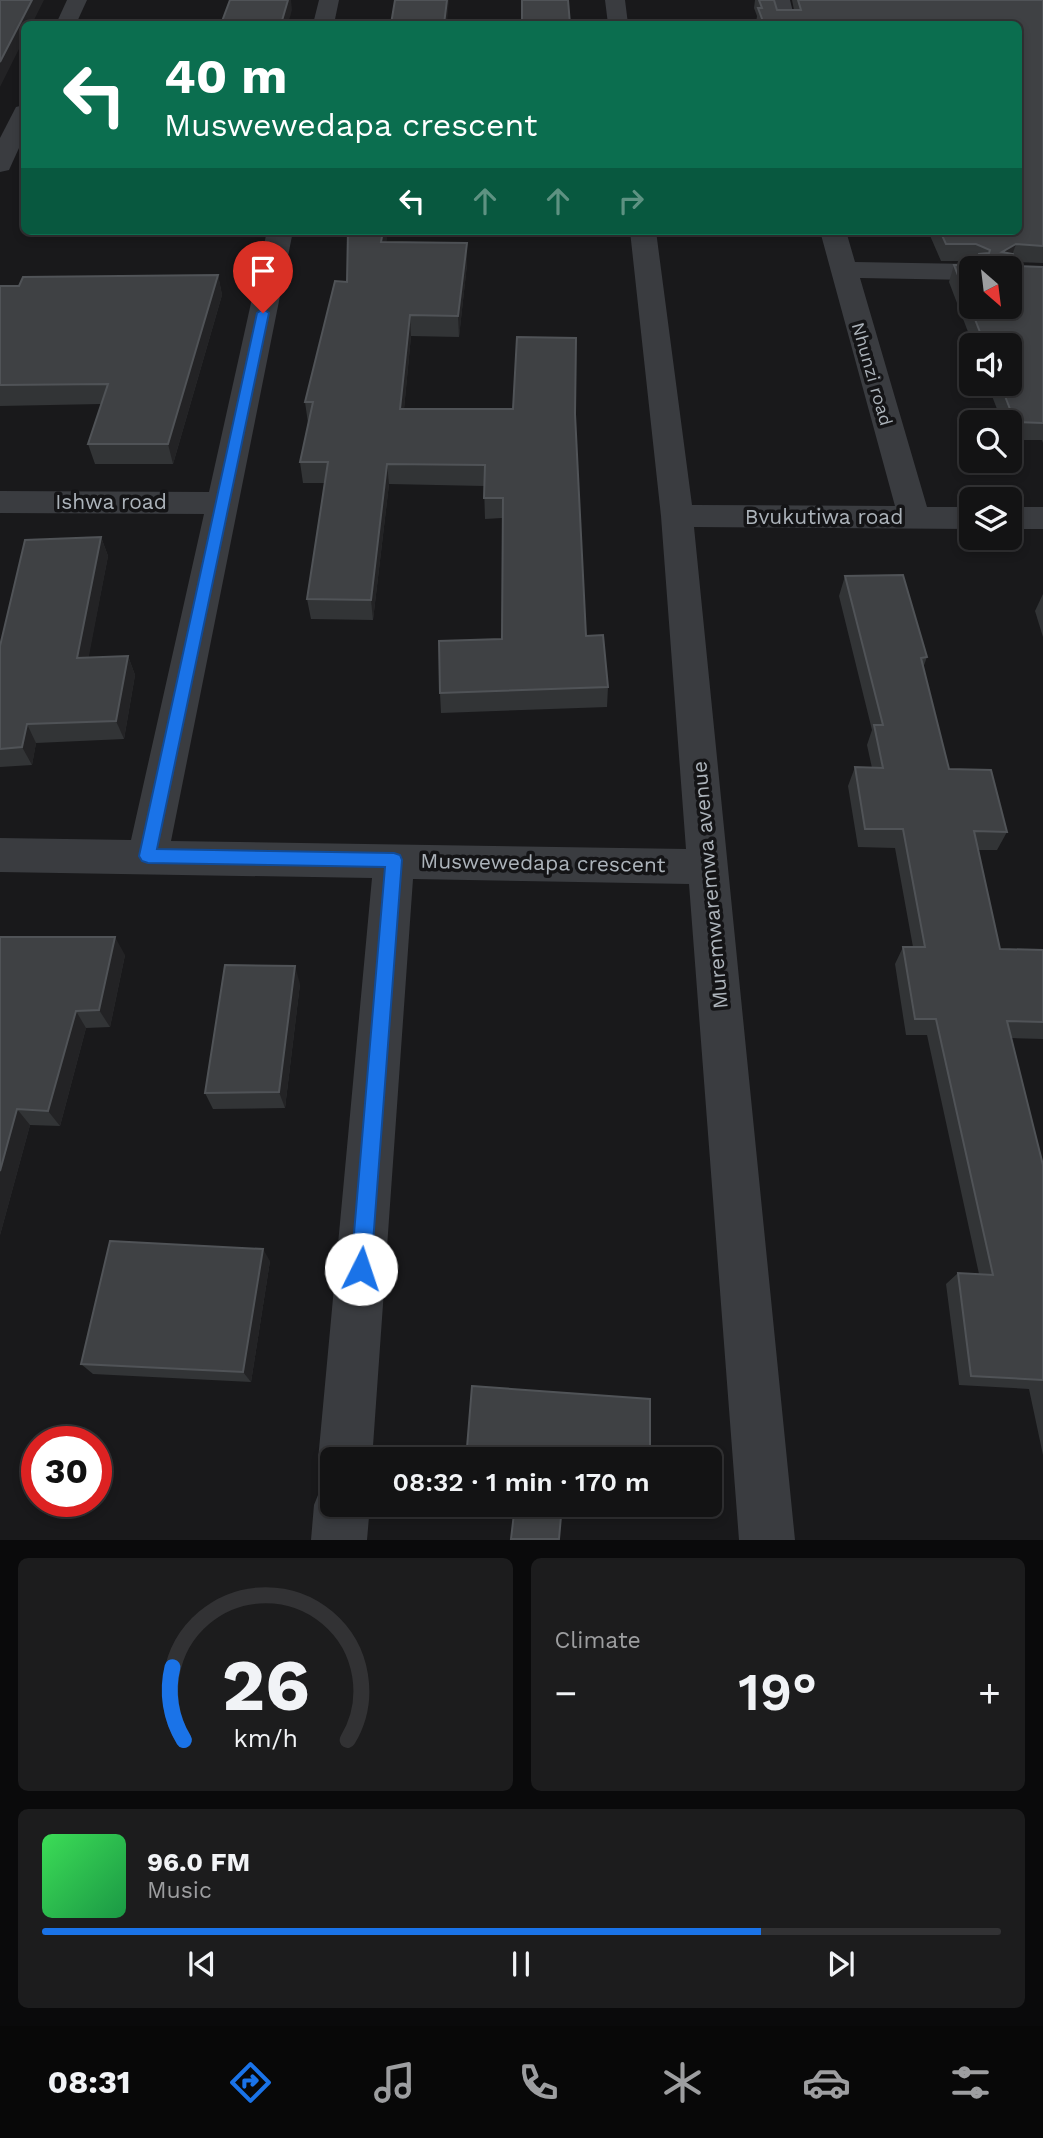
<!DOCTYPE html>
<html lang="en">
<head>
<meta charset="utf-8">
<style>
  :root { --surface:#131314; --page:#1c1c1d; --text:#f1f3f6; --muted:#9d9ea0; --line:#323234; --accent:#1a73e8 }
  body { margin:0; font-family:"Work Sans",sans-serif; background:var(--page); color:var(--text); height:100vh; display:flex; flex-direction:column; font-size:26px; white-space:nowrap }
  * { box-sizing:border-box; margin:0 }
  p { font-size:23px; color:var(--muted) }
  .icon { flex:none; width:38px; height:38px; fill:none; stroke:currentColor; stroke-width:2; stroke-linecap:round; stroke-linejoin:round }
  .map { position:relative; height:1540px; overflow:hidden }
  .sheet { display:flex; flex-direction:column; gap:18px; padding:18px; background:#0a0a0b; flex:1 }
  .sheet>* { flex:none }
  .guide { position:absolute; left:21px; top:21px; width:1001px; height:214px; border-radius:10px; box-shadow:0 4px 10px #0003,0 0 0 2px var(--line); background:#0b6e4f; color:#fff; overflow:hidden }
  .needle { width:46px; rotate:152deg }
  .buttons { position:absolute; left:959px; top:256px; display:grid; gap:14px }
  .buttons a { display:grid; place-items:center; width:63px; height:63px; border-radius:10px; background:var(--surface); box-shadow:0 4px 10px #0003,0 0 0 2px var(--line); font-size:35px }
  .speed { position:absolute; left:21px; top:1426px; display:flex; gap:14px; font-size:35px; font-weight:700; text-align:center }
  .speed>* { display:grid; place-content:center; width:91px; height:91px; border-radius:50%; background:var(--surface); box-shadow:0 4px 10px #0003,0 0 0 2px var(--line); line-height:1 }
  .speed .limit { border:10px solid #d22; background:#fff; color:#111 }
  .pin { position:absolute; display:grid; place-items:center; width:60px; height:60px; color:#fff; margin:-72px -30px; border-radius:50% 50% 50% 0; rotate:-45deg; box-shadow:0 0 7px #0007 }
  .pin .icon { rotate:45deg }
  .me { position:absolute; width:77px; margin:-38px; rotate:4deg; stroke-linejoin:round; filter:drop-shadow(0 0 5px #0008) }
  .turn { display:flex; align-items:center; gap:24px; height:147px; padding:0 28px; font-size:32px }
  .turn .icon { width:91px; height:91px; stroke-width:2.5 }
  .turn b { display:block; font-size:49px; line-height:60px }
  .lanes { display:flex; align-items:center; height:66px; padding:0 28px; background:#0003; justify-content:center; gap:35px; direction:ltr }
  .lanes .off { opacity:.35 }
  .big { font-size:52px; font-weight:600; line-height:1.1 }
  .sheet .card { flex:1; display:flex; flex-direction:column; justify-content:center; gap:10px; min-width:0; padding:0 24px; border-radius:10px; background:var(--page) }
  .sheet .dial { align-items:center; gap:0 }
  .dial svg { height:182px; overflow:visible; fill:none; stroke:var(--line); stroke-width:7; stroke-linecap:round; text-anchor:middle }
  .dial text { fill:var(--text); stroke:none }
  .song { display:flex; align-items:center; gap:21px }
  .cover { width:84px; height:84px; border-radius:10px; background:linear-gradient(135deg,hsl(130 70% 55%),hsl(140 70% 35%)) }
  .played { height:7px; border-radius:4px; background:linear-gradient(90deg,var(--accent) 75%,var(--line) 75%) }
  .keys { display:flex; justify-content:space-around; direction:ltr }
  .heat { display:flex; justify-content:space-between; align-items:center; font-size:38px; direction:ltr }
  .sheet .tiles { flex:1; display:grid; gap:18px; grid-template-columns:1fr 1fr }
  .card:last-child { grid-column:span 2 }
  .trip { position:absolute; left:320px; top:1447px; width:402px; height:70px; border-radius:10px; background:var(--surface); box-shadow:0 4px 10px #0003,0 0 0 2px var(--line); font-weight:600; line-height:70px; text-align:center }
  .tabs { display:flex; height:112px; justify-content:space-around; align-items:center; background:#080808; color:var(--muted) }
  .tabs .icon { width:49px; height:49px }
  .tabs .on { color:var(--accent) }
  .tabs b { font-size:32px; color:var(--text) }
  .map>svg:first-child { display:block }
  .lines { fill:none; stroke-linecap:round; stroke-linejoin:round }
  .minor { fill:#3a3c40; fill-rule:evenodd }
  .wall { fill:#323436 }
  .shaded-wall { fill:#232325 }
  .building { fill:#3f4144; stroke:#505357; stroke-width:2; fill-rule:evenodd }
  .route { fill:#1a73e8; stroke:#114b97; stroke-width:2 }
  .labels { text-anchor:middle; stroke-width:7; stroke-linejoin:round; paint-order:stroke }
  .far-street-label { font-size:18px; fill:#acb3ba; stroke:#141416 }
  .street-label { font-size:21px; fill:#acb3ba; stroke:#141416 }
</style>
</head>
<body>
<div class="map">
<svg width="1043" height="1540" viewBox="0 0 1043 1540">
  <rect width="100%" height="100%" fill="#19191b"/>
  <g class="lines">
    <!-- minor -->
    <g class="minor">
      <path d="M 67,0 L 87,0 L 76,24 L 56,24 Z"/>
      <path d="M 319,0 L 339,0 L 334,24 L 313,24 Z"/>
      <path d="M 605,0 L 625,0 L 628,24 L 608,24 Z"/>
      <path d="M 770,0 L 790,0 L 796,24 L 776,24 Z"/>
      <path d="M 24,105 L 24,137 L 9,170 L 0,172 L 0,138 L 16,107 Z"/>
      <path d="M 267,231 L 293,231 L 171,841 L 686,849 L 661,516 L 630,231 L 656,231 L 692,505 L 895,506 L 820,231 L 846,231 L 855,262 L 971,264 L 982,268 L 971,268 L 971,280 L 860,278 L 927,507 L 971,507 L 971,529 L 694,527 L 795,1540 L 739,1540 L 689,884 L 413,879 L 372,1460 L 332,1460 L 332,1505 L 370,1505 L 367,1540 L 311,1540 L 314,1505 L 322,1485 L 332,1482 L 326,1479 L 318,1460 L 372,878 L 0,872 L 0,838 L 131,840 L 204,514 L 0,513 L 0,491 L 209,492 Z"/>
      <rect x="1010" y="507" width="33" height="22"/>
    </g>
  </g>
  <!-- wall -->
  <g class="wall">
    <path d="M 755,0 L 774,0 L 777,10 L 794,10 L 792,0 L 1043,0 L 1043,263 L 1015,262 L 1016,266 L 1043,267 L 1043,443 L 1042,440 L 1010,440 L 1010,422 L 1002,422 L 987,383 L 1010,383 L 1010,345 L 973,345 L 949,282 L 954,265 L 975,265 L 976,263 L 971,261 L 941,261 L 928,231 L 1018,231 L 1018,24 L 756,24 L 757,16 L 754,8 Z"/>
    <path d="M 348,231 L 388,231 L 386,242 L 467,243 L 467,264 L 459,337 L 411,336 L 404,409 L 575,414 L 586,636 L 608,687 L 607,707 L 441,713 L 440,693 L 502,639 L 502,518 L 485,519 L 484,486 L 389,484 L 373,620 L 311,619 L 307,599 L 325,483 L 303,483 L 300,462 L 308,423 L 305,402 L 347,282 Z"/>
    <path d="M 218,275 L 222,295 L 173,464 L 95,464 L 88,444 L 101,404 L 0,406 L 0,286 Z"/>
    <path d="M 101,537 L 108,556 L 88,658 L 128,656 L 135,675 L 124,739 L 36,743 L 32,765 L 0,767 L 0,646 Z"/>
    <path d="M 845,576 L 927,657 L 923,668 L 949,769 L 1007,832 L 997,850 L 978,850 L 1000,949 L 1043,950 L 1043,1039 L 1011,1038 L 1043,1165 L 1043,1455 L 1029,1389 L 959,1385 L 946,1284 L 958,1273 L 979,1274 L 927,1035 L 906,1035 L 895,964 L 903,947 L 913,947 L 895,848 L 858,847 L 848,786 L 855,767 L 872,768 L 867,745 L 872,730 L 839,596 Z"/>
    <path d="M 1043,594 L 1043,637 L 1035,611 Z"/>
    <path d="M 0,937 L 125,955 L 110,1027 L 86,1028 L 60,1126 L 30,1125 L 0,1235 Z"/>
    <path d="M 300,984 L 285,1108 L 213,1109 L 205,1093 Z"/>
    <path d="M 270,1261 L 251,1382 L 93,1374 L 81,1364 Z"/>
    <path d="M 485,1505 L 649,1505 L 649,1511 L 646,1517 Z"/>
  </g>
  <!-- shaded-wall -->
  <g class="shaded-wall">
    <path d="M 32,0 L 44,0 L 32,24 L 24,24 L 24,39 L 0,87 L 0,62 Z"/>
    <path d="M 288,0 L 291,0 L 292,10 L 288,24 L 281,24 Z"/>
    <path d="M 447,0 L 449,0 L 447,24 L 444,24 Z"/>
    <path d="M 383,231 L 388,231 L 383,263 L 381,242 Z"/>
    <path d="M 467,243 L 467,264 L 459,337 L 458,316 Z"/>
    <path d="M 1016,244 L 1010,261 L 1002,252 Z"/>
    <path d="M 218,275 L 222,295 L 173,464 L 168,444 Z"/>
    <path d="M 410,315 L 411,336 L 402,430 L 400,409 Z"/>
    <path d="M 387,464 L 389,484 L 373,620 L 371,600 Z"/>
    <path d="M 101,537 L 108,556 L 85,677 L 77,658 Z"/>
    <path d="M 128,656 L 135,675 L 124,739 L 116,721 Z"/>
    <path d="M 27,724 L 36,743 L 32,765 L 22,747 Z"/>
    <path d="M 115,937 L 125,955 L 110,1027 L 99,1010 Z"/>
    <path d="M 295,966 L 300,984 L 285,1108 L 279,1092 Z"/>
    <path d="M 76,1011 L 86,1028 L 60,1126 L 48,1111 Z"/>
    <path d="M 17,1109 L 30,1125 L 0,1235 L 0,1171 Z"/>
    <path d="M 263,1249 L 270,1261 L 251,1382 L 243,1372 Z"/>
  </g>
  <!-- building -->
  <g class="building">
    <path d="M 0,0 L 32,0 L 0,62 Z"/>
    <path d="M 230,0 L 288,0 L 281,24 L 221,24 Z"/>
    <path d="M 395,0 L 447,0 L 444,24 L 391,24 Z"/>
    <path d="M 522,0 L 568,0 L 570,24 L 522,24 Z"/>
    <path d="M 759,0 L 774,0 L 777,10 L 801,10 L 798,0 L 1043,0 L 1043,246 L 1016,244 L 1002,252 L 1013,254 L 1016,266 L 1043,267 L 1043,423 L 1015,422 L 1000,383 L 1010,383 L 1010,345 L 985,345 L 954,265 L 978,265 L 979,254 L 989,253 L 990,250 L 976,244 L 946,244 L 940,231 L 1018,231 L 1018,24 L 764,24 L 758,8 L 762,8 ZM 971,268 L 1010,268 L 1010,306 L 971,306 Z"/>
    <path d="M 348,231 L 383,231 L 381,242 L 467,243 L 458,316 L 410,315 L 400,409 L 513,409 L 517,337 L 576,338 L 575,414 L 586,636 L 603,635 L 608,687 L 440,693 L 439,641 L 502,639 L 503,498 L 484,498 L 485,465 L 387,464 L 371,600 L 307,599 L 328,462 L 300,462 L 313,402 L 305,402 L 335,281 L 347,282 Z"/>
    <path d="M 218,275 L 168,444 L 88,444 L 108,384 L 0,385 L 0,286 L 19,286 L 23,277 Z"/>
    <path d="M 101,537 L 77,658 L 128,656 L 116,721 L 27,724 L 22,747 L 0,749 L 0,646 L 25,540 Z"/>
    <path d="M 903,575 L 927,657 L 921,658 L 949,769 L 991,770 L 1007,832 L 974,831 L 1000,949 L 1043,950 L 1043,1022 L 1007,1021 L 1043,1165 L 1043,1380 L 971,1376 L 958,1273 L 993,1275 L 936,1019 L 915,1019 L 903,947 L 925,947 L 903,829 L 865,829 L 855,767 L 883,768 L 874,725 L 883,725 L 845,576 Z"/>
    <path d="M 0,937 L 115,937 L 99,1010 L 76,1011 L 48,1111 L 17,1109 L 0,1171 Z"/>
    <path d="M 225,965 L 295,966 L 279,1092 L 205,1093 Z"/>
    <path d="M 110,1241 L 263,1249 L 243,1372 L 81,1364 Z"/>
    <path d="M 472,1386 L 650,1399 L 650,1460 L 466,1460 Z"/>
    <path d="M 515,1505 L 562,1505 L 559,1539 L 511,1539 Z"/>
    <path d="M 570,1505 L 649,1505 L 649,1511 Z"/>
  </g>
  <!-- route -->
  <path class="route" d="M 263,309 L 269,313 L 157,849 L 394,853 L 400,855 L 402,860 L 371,1269 L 368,1276 L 361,1279 L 354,1276 L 351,1269 L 385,867 L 148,863 L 142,861 L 139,856 L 257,313 Z"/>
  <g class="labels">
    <!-- far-street labels -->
    <g class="far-street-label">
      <text transform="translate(872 374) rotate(74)" y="6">Nhunzi road</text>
    </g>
    <!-- street labels -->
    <g class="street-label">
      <text x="111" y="509">Ishwa road</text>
      <text x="824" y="524">Bvukutiwa road</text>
      <text transform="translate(543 863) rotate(1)" y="7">Muswewedapa crescent</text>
      <text transform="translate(710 885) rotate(-95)" y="7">Muremwaremwa avenue</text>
    </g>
  </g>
</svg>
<div class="buttons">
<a><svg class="needle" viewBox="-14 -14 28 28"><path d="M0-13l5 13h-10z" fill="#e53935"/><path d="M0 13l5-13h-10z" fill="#9d9ea0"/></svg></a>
<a><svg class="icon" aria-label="sound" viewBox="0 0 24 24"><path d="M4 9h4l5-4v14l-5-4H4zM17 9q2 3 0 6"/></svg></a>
<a><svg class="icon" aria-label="search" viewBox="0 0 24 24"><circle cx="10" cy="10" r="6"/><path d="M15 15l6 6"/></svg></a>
<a><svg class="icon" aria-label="layers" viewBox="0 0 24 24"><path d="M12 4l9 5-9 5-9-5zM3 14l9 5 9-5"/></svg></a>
</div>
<div class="speed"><div class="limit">30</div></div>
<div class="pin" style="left:263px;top:313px;background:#d93025"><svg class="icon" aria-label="arrive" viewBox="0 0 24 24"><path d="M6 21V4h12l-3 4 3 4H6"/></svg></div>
<svg class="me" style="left:361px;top:1269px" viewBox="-20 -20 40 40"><circle r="19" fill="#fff"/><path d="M0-13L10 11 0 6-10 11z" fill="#1a73e8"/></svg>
<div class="trip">08:32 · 1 min · 170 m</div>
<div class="guide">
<div class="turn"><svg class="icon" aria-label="left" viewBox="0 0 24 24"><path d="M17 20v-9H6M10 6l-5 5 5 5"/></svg><div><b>40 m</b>Muswewedapa crescent</div></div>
<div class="lanes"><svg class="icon" aria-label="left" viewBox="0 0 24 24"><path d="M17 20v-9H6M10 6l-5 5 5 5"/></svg><svg class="icon off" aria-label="ahead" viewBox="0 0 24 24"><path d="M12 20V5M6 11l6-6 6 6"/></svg><svg class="icon off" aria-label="ahead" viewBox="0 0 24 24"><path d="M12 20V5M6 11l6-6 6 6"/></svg><svg class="icon off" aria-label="right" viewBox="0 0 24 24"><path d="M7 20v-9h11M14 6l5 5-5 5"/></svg></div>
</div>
</div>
<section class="sheet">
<div class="tiles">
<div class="card dial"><svg viewBox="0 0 100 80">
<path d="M14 69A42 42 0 1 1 86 69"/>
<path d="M14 69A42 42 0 0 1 9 37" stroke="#1a73e8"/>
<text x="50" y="56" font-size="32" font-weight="700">26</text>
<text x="50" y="72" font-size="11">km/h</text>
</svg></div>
<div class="card"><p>Climate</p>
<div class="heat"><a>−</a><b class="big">19°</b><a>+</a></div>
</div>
<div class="card">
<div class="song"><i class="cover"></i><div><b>96.0 FM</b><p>Music</p></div></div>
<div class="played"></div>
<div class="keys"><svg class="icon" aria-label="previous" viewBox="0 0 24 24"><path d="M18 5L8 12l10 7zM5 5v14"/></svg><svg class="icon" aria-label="pause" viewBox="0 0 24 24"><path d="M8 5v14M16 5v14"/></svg><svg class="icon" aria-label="next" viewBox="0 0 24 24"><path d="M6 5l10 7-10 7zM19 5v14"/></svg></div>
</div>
</div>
</section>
<nav class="tabs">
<b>08:31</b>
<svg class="icon on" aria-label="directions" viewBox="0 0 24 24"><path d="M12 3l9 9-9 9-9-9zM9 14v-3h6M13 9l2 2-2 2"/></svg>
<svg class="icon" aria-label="music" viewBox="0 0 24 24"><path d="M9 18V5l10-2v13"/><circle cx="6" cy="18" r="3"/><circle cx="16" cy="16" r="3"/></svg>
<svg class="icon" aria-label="phone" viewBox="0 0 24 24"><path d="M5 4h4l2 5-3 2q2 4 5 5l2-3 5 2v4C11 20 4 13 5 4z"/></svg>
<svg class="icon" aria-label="climate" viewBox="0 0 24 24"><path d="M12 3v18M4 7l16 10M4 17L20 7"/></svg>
<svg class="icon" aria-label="car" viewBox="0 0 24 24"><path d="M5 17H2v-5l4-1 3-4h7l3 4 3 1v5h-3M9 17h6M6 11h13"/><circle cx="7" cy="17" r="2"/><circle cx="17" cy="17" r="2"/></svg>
<svg class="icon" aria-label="filters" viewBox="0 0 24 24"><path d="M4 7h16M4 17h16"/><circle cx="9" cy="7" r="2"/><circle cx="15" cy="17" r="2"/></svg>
</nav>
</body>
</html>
